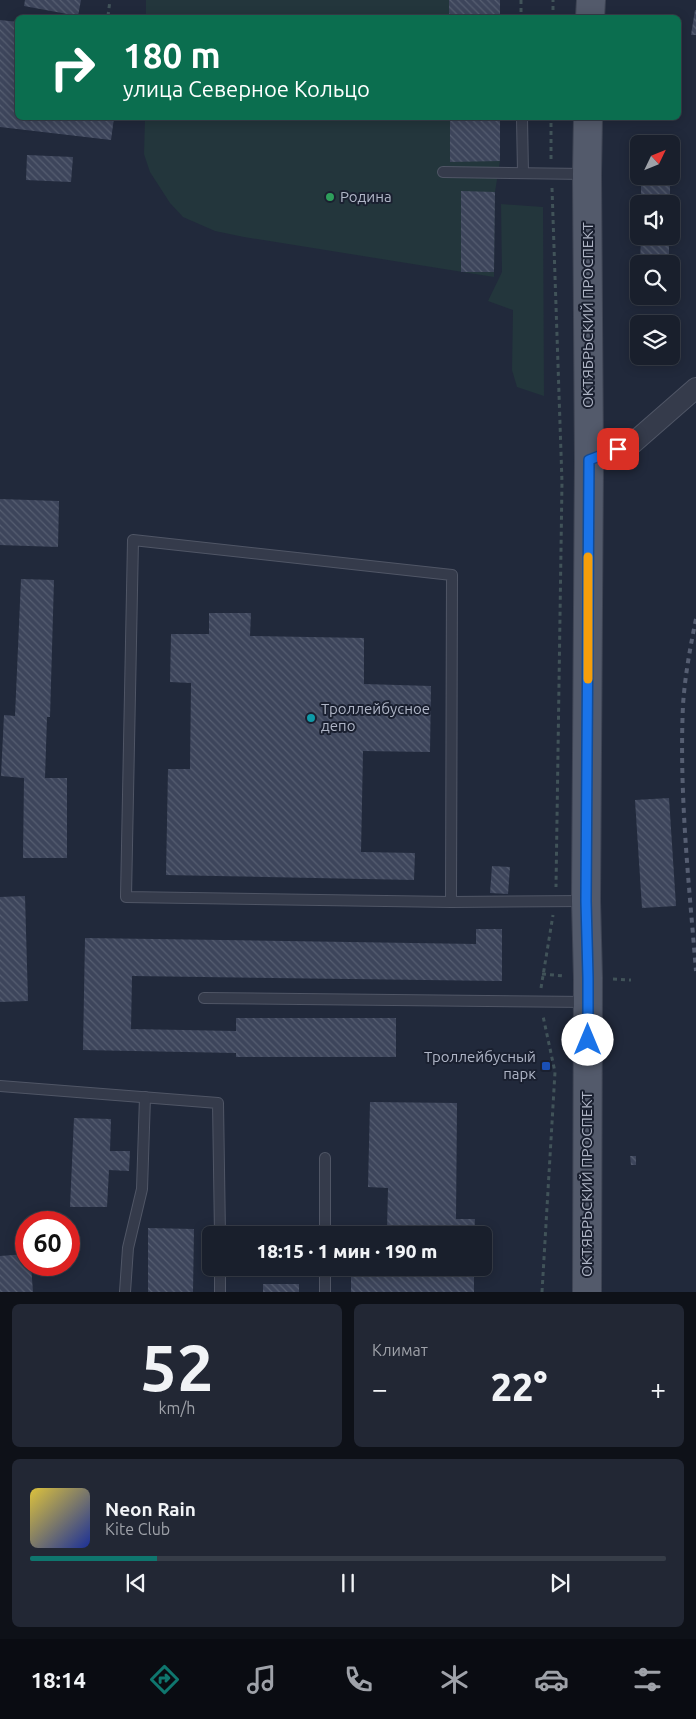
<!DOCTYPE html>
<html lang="ru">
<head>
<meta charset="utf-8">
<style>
  :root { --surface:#191f2c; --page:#222734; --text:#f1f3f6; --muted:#9fa2a9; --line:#373d48; --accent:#0f766e }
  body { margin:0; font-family:Ubuntu,sans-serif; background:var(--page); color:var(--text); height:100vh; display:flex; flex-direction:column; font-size:19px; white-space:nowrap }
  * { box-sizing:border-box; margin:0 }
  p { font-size:16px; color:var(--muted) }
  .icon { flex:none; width:28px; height:28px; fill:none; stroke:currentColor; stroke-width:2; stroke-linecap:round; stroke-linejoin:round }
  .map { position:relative; height:1292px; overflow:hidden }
  .side { display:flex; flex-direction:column; gap:12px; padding:12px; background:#0e1118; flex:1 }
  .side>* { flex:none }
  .top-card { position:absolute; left:15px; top:15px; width:666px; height:105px; border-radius:8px; box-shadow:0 2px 12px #0003,0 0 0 1px var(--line); background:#0b6e4f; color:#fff; overflow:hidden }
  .needle { width:32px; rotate:47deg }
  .fabs { position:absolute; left:630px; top:135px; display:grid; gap:10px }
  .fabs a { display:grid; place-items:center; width:50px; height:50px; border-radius:8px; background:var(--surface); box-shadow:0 2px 12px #0003,0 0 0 1px var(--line); font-size:25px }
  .speed { position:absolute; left:15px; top:1211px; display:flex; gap:10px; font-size:25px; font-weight:700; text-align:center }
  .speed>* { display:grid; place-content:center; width:65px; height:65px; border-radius:50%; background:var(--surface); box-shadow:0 2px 12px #0003,0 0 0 1px var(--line); line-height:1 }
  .speed .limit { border:8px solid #d22; background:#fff; color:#111 }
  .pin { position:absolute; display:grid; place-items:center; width:42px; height:42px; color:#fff; margin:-21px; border-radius:10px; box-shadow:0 2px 8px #0006 }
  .me { position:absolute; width:55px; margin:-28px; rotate:0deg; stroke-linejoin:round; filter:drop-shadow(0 0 4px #0008) }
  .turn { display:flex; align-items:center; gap:18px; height:105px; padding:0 25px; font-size:22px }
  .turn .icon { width:65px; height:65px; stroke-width:2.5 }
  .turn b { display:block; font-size:35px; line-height:42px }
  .big { font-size:38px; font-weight:800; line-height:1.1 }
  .side .tile { flex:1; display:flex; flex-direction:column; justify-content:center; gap:8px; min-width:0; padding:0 18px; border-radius:8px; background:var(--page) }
  .side .dial { align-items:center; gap:0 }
  .dial b { font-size:65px; line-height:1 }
  .song { display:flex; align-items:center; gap:15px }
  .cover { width:60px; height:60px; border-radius:8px; background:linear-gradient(135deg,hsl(50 70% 55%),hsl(230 70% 35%)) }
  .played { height:5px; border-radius:2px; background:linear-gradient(90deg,var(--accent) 20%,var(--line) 20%) }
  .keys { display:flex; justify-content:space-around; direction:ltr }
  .heat { display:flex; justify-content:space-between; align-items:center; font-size:28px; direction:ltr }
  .side .tiles { flex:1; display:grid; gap:12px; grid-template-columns:1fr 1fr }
  .tile:last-child { grid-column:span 2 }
  .trip { position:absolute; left:202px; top:1226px; width:290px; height:50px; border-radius:8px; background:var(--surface); box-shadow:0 2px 12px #0003,0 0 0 1px var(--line); font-weight:800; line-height:50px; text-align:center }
  .menu { display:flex; height:80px; justify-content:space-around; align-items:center; background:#0a0c12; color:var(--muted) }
  .menu .icon { width:35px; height:35px }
  .menu .active { color:var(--accent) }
  .menu b { font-size:22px; color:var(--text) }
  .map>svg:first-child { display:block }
  .grass { fill:#23363c }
  .building { fill:url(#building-back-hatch) }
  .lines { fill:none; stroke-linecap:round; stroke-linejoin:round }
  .lane-casing { stroke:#505666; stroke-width:12 }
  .street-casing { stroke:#505666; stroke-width:22 }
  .primary-casing { stroke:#3e4454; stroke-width:30 }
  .path { stroke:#415359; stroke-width:3; stroke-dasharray:4 4; stroke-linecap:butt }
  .lane { stroke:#353b4b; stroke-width:10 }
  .street { stroke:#353b4b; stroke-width:20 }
  .primary { stroke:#535a6b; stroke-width:28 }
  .rail { stroke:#565e72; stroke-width:4; stroke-dasharray:5 5; stroke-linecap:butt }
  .route-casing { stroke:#114b97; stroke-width:12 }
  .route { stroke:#1a73e8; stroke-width:9 }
  .slow { stroke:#f59e0b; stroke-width:9 }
  .leisure-dot { fill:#2e9e5b; stroke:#1a2030; stroke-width:2 }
  .culture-dot { fill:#0f9aa8; stroke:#1a2030; stroke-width:2 }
  .transit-dot { fill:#1a4fb4; stroke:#1a2030; stroke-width:2 }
  .labels { text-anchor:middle; stroke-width:4; stroke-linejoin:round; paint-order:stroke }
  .poi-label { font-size:15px; fill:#b0b6c7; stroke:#1a2030; text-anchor:start }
  .street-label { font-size:15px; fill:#b0b6c7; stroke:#1a2030 }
</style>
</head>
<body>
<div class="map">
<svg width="696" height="1292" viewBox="0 0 696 1292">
  <defs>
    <pattern id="building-back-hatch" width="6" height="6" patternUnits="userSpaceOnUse" patternTransform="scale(1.25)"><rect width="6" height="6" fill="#3d455b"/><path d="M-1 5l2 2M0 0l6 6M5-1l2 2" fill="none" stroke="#565e71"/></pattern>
  </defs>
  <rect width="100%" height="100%" fill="#21293b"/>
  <!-- grass -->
  <g class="grass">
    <path d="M 146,0 L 500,0 L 500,17 L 146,18 Z"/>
    <path d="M 145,118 L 500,118 L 500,161 L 495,192 L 494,277 L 244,237 L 215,231 L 183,217 L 170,203 L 150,172 L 144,154 Z"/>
    <path d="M 501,204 L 543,207 L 544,396 L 517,387 L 512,370 L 513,310 L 488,301 L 502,272 Z"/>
  </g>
  <!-- building -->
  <g class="building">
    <path d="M 25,0 L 81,0 L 78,16 L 24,6 Z"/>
    <rect x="449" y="0" width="51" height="18"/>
    <path d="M 695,10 L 696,10 L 696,35 L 691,35 Z"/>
    <path d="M 0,20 L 18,22 L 18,118 L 114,118 L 111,140 L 0,127 Z"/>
    <path d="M 450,118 L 500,118 L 500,161 L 450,162 Z"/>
    <rect x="642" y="136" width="20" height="8"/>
    <path d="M 27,155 L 73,157 L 71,182 L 26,180 Z"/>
    <rect x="641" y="176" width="29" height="28"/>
    <path d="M 461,191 L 495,192 L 494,272 L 461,272 Z"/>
    <path d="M 641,236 L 669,236 L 669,264 L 640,264 Z"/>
    <path d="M 0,499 L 59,501 L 58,547 L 0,545 Z"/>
    <path d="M 21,579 L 54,580 L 50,717 L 47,717 L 45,778 L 67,778 L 67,858 L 23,858 L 24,778 L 1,776 L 4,715 L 15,716 Z"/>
    <path d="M 209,613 L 251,613 L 250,636 L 364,638 L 364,684 L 431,686 L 430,752 L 363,751 L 361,852 L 415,853 L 414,880 L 166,875 L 168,769 L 190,769 L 191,683 L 170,682 L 171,634 L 209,634 Z"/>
    <path d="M 669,798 L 676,906 L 642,908 L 635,800 Z"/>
    <path d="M 492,866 L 510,867 L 508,894 L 490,893 Z"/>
    <path d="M 25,896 L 28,1001 L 0,1002 L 0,897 Z"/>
    <path d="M 476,929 L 502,929 L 502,981 L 132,976 L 131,1029 L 236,1031 L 236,1018 L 396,1018 L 396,1057 L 236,1057 L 236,1053 L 83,1050 L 85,938 L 476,944 Z"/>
    <path d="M 550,1060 L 550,1070 L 545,1070 L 544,1061 Z"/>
    <path d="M 370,1102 L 457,1103 L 456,1219 L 475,1219 L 474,1235 L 352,1235 L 352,1230 L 387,1230 L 388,1188 L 368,1187 Z"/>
    <path d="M 74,1118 L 111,1119 L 110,1151 L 130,1151 L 129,1171 L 109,1170 L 107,1207 L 70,1207 Z"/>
    <path d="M 630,1156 L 636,1156 L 636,1165 L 631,1165 Z"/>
    <path d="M 148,1228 L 194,1229 L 193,1292 L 148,1292 Z"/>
    <path d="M 26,1254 L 26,1265 L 31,1265 L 33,1292 L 0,1292 L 0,1256 Z"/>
    <rect x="351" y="1268" width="123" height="24"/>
    <rect x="263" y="1284" width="36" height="8"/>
  </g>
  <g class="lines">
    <defs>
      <g id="lane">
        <path d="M 522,118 L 523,173"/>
        <path d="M 443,172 L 586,174"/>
        <path d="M 451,902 L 126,897 L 133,540 L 452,575 L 451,902 L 585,901"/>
        <path d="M 204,998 L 588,1002"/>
        <path d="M 0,1086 L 218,1103 L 220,1235"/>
        <path d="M 325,1235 L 325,1158"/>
        <path d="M 220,1268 L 220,1292"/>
        <path d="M 125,1292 L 128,1248 L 142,1189 L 145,1097"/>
        <path d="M 325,1292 L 325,1268"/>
      </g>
      <path id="street" d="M 589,460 L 633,443 L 696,388"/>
      <g id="primary">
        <path d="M 590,18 L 591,0"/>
        <path d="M 587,1292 L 588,978 L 586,901 L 589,460 L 587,174 L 588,118"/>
      </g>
    </defs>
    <!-- lane casing -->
    <use href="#lane" class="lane-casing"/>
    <!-- street casing -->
    <use href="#street" class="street-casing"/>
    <!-- primary casing -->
    <use href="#primary" class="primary-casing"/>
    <!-- path -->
    <g class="path">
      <path d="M 521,0 L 521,18"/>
      <path d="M 108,16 L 110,0"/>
      <path d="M 553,18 L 553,0"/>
      <path d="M 551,159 L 551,118"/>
      <path d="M 552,188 L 562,482 L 556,887"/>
      <path d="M 542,974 L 564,976"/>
      <path d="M 613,979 L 631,980"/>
      <path d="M 541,988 L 553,915"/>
      <path d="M 542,1292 L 555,1072 L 543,1016"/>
    </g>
    <!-- lane -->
    <use href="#lane" class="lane"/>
    <!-- street -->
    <use href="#street" class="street"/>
    <!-- primary -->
    <use href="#primary" class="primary"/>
    <!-- rail -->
    <path class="rail" d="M 696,619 C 690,648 685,676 683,705 C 679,794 689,883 696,971"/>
  </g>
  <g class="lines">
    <defs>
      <path id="route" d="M 588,1040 L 588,978 L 586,901 L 589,460 L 618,449"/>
    </defs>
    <!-- route casing -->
    <use href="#route" class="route-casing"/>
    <!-- route -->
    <use href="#route" class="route"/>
    <!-- slow -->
    <path class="slow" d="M 588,679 L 588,557"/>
  </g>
  <!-- markers -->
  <circle class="leisure-dot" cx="330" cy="197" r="5"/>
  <circle class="culture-dot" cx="311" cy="718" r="5"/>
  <rect class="transit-dot" x="541" y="1061" width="10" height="10" rx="2.5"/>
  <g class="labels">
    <!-- poi labels -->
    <g class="poi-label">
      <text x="340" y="202">Родина</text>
      <text x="321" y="714">Троллейбусное<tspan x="321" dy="17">депо</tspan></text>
      <text x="536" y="1062" text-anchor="end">Троллейбусный<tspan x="536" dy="17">парк</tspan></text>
    </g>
    <!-- street labels -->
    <g class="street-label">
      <text transform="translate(588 315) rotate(-90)" y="5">ОКТЯБРЬСКИЙ ПРОСПЕКТ</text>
      <text transform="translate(587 1184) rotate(-90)" y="5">ОКТЯБРЬСКИЙ ПРОСПЕКТ</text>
    </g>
  </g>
</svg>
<div class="fabs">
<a><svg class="needle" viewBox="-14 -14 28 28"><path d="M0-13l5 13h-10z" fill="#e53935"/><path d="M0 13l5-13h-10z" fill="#9fa2a9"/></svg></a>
<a><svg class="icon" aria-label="sound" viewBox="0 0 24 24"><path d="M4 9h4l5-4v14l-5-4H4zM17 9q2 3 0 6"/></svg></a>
<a><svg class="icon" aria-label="search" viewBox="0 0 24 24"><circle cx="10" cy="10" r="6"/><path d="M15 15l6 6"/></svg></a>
<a><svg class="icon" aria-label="layers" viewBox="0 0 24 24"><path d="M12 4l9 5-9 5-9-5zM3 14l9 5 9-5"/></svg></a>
</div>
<div class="speed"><div class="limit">60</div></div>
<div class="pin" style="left:618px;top:449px;background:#d93025"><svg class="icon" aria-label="arrive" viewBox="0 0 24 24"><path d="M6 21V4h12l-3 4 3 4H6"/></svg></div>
<svg class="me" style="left:588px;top:1040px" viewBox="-20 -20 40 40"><circle r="19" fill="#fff"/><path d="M0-13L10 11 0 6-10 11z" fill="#1a73e8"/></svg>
<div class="trip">18:15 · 1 мин · 190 m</div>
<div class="top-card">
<div class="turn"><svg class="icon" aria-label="right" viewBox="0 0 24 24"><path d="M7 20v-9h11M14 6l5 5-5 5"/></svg><div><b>180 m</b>улица Северное Кольцо</div></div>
</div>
</div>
<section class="side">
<div class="tiles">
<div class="tile dial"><b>52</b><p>km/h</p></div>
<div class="tile"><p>Климат</p>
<div class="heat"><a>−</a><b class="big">22°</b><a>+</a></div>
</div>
<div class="tile">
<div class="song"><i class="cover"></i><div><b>Neon Rain</b><p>Kite Club</p></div></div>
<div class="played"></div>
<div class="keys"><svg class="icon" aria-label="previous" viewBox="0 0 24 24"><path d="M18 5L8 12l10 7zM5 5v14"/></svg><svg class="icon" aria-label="pause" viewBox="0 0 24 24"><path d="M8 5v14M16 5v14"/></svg><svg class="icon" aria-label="next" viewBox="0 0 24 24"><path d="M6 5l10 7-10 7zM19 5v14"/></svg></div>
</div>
</div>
</section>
<nav class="menu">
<b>18:14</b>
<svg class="icon active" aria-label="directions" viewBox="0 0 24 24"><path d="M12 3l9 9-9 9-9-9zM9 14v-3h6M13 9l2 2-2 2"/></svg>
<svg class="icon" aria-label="music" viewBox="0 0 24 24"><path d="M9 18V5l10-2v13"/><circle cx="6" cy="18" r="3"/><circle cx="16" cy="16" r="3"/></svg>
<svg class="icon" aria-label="phone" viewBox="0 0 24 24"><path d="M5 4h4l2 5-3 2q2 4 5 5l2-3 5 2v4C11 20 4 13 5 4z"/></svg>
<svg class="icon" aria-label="climate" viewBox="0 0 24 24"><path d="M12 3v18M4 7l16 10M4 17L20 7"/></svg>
<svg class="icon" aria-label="car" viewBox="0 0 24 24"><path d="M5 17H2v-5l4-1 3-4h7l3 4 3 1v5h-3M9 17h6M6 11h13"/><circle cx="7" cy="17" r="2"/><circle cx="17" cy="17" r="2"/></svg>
<svg class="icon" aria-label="filters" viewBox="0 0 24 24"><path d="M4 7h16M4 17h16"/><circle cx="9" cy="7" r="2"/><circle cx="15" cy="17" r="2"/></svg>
</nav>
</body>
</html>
